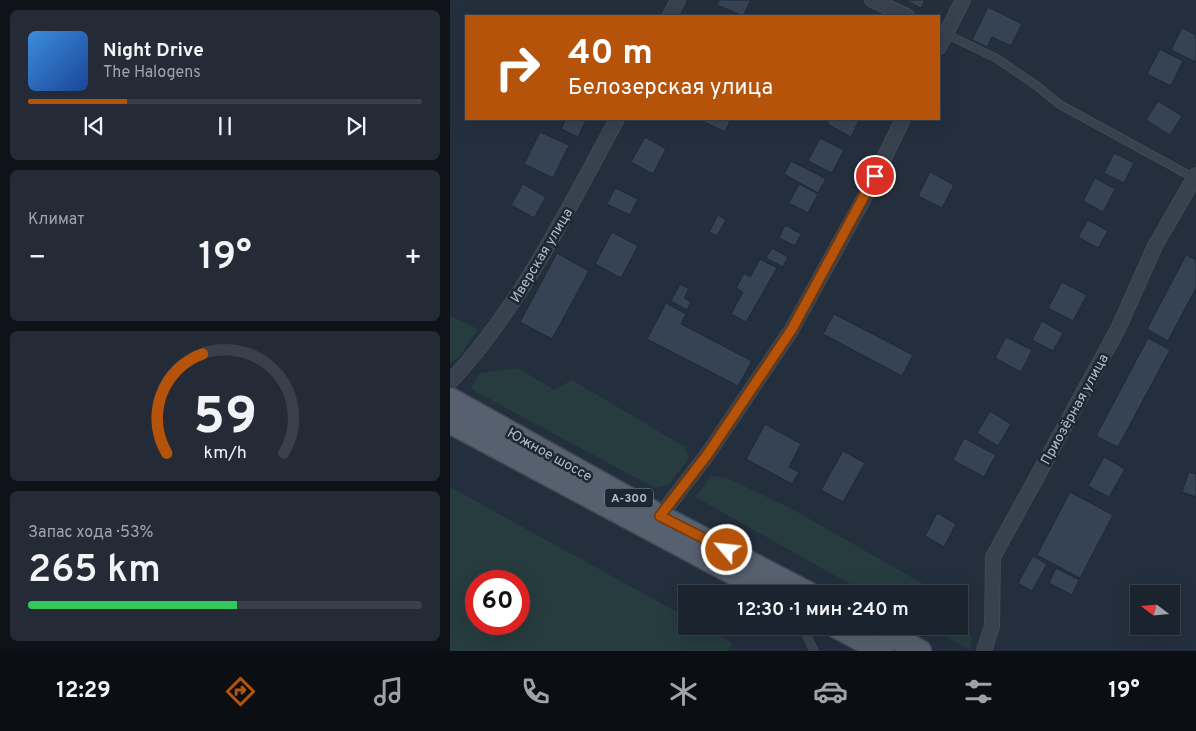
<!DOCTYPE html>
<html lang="ru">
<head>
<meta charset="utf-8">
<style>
  :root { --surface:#1b232e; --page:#242b36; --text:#f1f3f6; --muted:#a0a4aa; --line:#39404a; --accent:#b45309 }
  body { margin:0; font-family:Overpass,sans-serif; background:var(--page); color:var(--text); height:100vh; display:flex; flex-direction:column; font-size:19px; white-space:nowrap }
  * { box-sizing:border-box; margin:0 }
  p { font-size:16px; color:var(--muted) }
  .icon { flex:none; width:28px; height:28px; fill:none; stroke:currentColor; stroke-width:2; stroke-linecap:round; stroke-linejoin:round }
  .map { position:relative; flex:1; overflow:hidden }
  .sheet { display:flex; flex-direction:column; gap:10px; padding:10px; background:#0f1319; width:450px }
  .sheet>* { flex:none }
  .guide { position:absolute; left:15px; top:15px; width:475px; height:105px; border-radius:0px; box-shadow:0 5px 20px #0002,0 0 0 1px var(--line); background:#b45309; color:#fff; overflow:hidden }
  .needle { width:32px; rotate:286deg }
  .tools { position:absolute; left:680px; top:585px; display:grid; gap:10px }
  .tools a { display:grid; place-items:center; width:50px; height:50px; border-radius:0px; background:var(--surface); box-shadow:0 5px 20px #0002,0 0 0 1px var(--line); font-size:25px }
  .speed { position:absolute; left:15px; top:570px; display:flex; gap:10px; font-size:25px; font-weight:700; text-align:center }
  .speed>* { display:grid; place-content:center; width:65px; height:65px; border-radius:50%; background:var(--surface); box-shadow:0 5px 20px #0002,0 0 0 1px var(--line); line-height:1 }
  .speed .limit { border:8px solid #d22; background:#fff; color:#111 }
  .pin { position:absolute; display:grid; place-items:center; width:42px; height:42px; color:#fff; margin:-21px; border:2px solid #fff; border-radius:50%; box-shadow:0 1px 5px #0007 }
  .me { position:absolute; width:55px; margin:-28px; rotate:298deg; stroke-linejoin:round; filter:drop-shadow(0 0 4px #0008) }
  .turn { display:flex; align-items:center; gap:18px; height:105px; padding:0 20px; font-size:22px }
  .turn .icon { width:65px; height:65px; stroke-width:2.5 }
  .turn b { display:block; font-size:35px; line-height:42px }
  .big { font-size:38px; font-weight:600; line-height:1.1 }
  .sheet .widget { flex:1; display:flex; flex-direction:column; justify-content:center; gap:8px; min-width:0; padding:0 18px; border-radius:8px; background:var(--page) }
  .sheet .dial { align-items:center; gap:0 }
  .dial svg { height:130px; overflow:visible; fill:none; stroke:var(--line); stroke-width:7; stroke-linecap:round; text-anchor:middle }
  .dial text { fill:var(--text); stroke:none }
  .song { display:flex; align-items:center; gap:15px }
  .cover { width:60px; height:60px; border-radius:8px; background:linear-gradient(135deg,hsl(210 70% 55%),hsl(220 70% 35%)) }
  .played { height:5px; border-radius:2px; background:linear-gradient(90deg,var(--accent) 25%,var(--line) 25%) }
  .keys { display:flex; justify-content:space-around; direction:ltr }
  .heat { display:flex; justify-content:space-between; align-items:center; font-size:28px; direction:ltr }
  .charge { height:8px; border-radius:4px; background:linear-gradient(90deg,#34c759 53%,var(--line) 0) }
  .trip { position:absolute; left:228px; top:585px; width:290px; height:50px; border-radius:0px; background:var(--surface); box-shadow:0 5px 20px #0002,0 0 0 1px var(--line); font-weight:600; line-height:50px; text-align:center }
  .tabs { display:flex; height:80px; justify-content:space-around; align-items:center; background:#0b0e12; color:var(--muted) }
  .tabs .icon { width:35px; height:35px }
  .tabs .current { color:var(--accent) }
  .tabs b { font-size:22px; color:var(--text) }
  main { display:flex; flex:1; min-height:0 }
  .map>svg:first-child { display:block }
  .green { fill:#263c3f; fill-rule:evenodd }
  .building { fill:#364354; stroke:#1f2835 }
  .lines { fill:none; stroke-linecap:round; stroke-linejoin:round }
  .lane-casing { stroke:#414a57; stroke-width:9 }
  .street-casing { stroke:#414a57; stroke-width:16 }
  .primary-casing { stroke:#414a57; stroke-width:25 }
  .lane { stroke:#38414e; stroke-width:7 }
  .street { stroke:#38414e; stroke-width:14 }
  .primary { stroke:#56606e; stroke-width:22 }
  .route-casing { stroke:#753606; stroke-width:12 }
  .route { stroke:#b45309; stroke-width:9 }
  .labels { text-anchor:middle; stroke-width:5; stroke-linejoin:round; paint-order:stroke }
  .shield { fill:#1d2633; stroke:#878f9c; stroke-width:1 }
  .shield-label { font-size:12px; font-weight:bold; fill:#b4bcc9 }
  .street-label { font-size:14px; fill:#b4bcc9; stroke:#1d2633 }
</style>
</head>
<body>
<main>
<section class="sheet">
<div class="widget">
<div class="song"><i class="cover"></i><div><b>Night Drive</b><p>The Halogens</p></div></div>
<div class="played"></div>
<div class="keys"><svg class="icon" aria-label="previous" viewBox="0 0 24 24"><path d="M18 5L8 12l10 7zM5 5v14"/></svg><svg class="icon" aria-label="pause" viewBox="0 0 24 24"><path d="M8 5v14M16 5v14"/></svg><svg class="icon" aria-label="next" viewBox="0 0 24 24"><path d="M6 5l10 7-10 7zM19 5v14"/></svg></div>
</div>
<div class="widget"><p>Климат</p>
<div class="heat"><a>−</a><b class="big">19°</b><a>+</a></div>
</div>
<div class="widget dial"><svg viewBox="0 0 100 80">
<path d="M14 69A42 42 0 1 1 86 69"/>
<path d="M14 69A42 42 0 0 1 36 8" stroke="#b45309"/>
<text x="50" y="56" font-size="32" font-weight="700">59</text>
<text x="50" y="72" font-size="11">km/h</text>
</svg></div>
<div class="widget"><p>Запас хода · 53%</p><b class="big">265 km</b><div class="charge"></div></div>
</section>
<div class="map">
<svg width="746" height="651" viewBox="0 0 746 651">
  <rect width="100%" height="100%" fill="#242f3e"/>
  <!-- green -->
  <g class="green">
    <path d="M 0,316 L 28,329 L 9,357 L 0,363 Z"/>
    <path d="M 68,368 L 104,390 L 122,380 L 235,447 L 239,458 L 219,485 L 205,488 L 21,389 L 29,373 Z"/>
    <path d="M 261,476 L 277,478 L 340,508 L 491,594 L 418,594 L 245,497 Z"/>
    <path d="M 0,487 L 236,617 L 236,626 L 253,626 L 283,643 L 278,651 L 0,651 ZM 69,581 L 69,624 L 26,624 L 26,581 Z"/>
    <path d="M 509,624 L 522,638 L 520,650 L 477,626 L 509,626 Z"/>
  </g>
  <!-- building -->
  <g class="building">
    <path d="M 269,0 L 301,0 L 293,16 L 267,5 Z"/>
    <path d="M 455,0 L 475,0 L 471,8 Z"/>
    <path d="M 538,7 L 572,24 L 561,46 L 542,37 L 537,47 L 522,40 Z"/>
    <path d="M 732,28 L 746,35 L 746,62 L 721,50 Z"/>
    <path d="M 710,49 L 733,61 L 721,86 L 697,74 Z"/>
    <path d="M 708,101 L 732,116 L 720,135 L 696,120 Z"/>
    <path d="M 116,119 L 137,119 L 128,137 L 111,129 Z"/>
    <path d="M 248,119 L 281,119 L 275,132 Z"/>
    <path d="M 380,119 L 410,119 L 401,137 L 377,124 Z"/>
    <path d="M 90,132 L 119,145 L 103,178 L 74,164 Z"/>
    <path d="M 195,137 L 216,149 L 203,174 L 181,162 Z"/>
    <path d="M 370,138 L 394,150 L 382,173 L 358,161 Z"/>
    <path d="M 664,153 L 684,163 L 674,183 L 654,173 Z"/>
    <path d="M 341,161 L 376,179 L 368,193 L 334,174 Z"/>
    <path d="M 480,172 L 504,185 L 492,208 L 468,196 Z"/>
    <path d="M 645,178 L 665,189 L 653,212 L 633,201 Z"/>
    <path d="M 73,184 L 96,197 L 84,218 L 61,205 Z"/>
    <path d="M 349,184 L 368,194 L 358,213 L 339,203 Z"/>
    <path d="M 165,188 L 188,199 L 180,215 L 157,204 Z"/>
    <path d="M 268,215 L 276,220 L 267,236 L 259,232 Z"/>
    <path d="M 638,220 L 658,231 L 648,248 L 628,237 Z"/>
    <path d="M 335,225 L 351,234 L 345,246 L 329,238 Z"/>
    <path d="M 162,232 L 188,246 L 171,278 L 145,264 Z"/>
    <path d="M 322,248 L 338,257 L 333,267 L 316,258 Z"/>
    <path d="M 107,253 L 139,271 L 102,339 L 70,322 Z"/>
    <path d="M 736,255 L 746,260 L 746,288 L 718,341 L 697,329 Z"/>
    <path d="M 310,259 L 327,268 L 296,322 L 281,314 L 293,292 L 286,288 L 294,273 L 300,277 Z"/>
    <path d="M 612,282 L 637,295 L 623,321 L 598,308 Z"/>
    <path d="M 230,284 L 239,289 L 234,298 L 241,302 L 237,310 L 221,301 Z"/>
    <path d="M 216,303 L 236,314 L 231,324 L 302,361 L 288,386 L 197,339 Z"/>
    <path d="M 384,314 L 463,355 L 452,376 L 373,334 Z"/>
    <path d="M 592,321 L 613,333 L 603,351 L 582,340 Z"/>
    <path d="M 556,337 L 582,350 L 571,372 L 545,358 Z"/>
    <path d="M 698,338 L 720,350 L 668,447 L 646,436 Z"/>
    <path d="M 540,411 L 561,424 L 548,446 L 527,433 Z"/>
    <path d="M 315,424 L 351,444 L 339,467 L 349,472 L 342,484 L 296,459 Z"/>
    <path d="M 514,438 L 546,455 L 534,477 L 503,460 Z"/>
    <path d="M 393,451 L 415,463 L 393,502 L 371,490 Z"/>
    <path d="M 654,457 L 675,469 L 659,497 L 638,486 Z"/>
    <path d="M 739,472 L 746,474 L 746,497 L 732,492 Z"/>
    <path d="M 620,492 L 663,515 L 630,578 L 587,555 Z"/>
    <path d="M 487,513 L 506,524 L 494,547 L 475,536 Z"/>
    <path d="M 583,556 L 597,564 L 582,591 L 568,583 Z"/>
    <path d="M 606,568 L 629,580 L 622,595 L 599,583 Z"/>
  </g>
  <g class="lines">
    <defs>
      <g id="lane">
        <path d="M 496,34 L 546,58 L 587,86 L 609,104 L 744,178"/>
        <path d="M 352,626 L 364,651"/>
      </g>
      <g id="street">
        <path d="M 422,0 L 457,16"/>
        <path d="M 220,16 L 228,0"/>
        <path d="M 489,47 L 513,0"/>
        <path d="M 0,382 C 69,309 119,208 167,119"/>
        <path d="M 210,516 L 257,455 L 342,329 L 418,191 L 453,119"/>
        <path d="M 534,651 L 542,626 L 543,557 L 668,329 L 705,246 L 746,175"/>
      </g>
      <g id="primary">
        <path d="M 0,399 L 210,516 L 360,594"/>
        <path d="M 0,422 L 322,594"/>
        <path d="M 385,626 L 432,651"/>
        <path d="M 422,626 L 470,651"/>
      </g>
    </defs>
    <!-- lane casing -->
    <use href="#lane" class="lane-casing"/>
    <!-- street casing -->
    <use href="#street" class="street-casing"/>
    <!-- primary casing -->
    <use href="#primary" class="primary-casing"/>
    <!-- lane -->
    <use href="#lane" class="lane"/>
    <!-- street -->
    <use href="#street" class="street"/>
    <!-- primary -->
    <use href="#primary" class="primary"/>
  </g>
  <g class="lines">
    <defs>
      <path id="route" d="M 277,550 L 210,516 L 257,455 L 342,329 L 425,176"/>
    </defs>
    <!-- route casing -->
    <use href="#route" class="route-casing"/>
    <!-- route -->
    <use href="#route" class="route"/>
  </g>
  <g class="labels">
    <!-- shield labels -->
    <rect class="shield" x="155" y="488.5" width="48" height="19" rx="4"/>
    <g class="shield-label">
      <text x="179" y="502">А-300</text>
    </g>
    <!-- street labels -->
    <g class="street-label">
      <text transform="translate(91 255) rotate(-59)" y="5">Иверская улица</text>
      <text transform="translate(624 409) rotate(-61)" y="5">Приозёрная улица</text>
      <text transform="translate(100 454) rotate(29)" y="5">Южное шоссе</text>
    </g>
  </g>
</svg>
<div class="tools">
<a><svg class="needle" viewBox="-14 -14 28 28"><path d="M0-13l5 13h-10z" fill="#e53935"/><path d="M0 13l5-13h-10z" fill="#a0a4aa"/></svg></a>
</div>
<div class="speed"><div class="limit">60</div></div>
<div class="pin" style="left:425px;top:176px;background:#d93025"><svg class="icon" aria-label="arrive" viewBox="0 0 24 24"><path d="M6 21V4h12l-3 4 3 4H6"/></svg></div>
<svg class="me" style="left:277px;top:550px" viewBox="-20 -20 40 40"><circle r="17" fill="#b45309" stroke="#fff" stroke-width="3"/><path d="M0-11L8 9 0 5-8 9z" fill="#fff"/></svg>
<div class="trip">12:30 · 1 мин · 240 m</div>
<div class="guide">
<div class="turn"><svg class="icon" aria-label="right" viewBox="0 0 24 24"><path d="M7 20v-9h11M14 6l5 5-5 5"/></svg><div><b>40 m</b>Белозерская улица</div></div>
</div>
</div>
</main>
<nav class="tabs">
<b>12:29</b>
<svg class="icon current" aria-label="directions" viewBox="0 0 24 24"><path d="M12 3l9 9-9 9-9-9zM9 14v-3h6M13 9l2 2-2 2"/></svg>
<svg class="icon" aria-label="music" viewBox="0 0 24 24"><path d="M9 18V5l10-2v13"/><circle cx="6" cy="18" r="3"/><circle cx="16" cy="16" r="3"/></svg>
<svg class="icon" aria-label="phone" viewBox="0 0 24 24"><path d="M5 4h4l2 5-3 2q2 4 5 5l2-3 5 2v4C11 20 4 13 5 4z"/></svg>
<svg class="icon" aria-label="climate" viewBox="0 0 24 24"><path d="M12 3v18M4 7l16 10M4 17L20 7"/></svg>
<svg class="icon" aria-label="car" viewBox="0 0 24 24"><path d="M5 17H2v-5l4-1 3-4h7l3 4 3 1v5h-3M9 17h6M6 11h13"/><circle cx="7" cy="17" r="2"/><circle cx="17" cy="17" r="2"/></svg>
<svg class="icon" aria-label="filters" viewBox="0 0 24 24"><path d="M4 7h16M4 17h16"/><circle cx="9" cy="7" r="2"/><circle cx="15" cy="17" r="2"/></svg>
<b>19°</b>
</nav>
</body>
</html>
